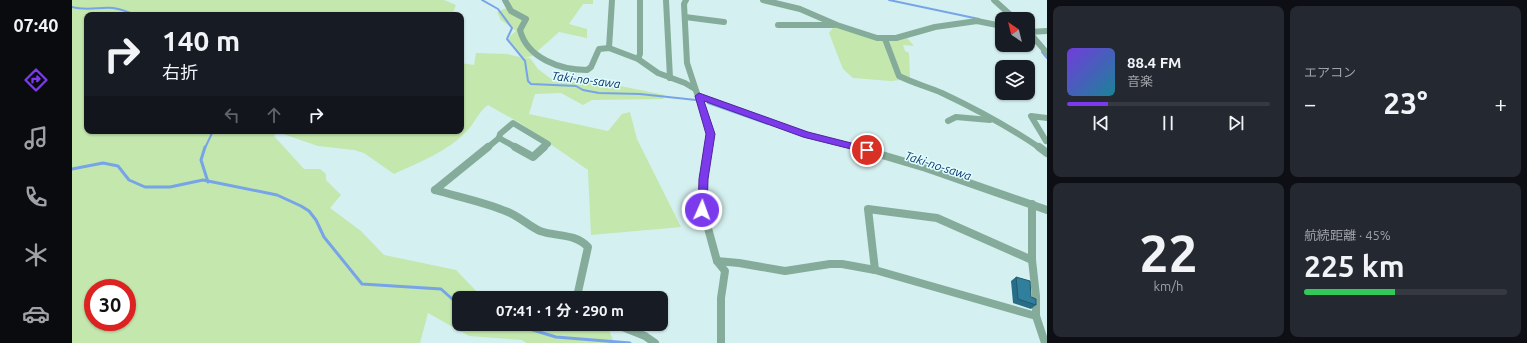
<!DOCTYPE html>
<html lang="ja">
<head>
<meta charset="utf-8">
<style>
  :root { --surface:#171b24; --page:#242831; --text:#f1f3f6; --muted:#9ea1a6; --line:#363941; --accent:#7c3aed }
  body { margin:0; font-family:Ubuntu,"Noto Sans JP",sans-serif; background:var(--page); color:var(--text); height:100vh; display:flex; flex-direction:column; font-size:15px; white-space:nowrap }
  * { box-sizing:border-box; margin:0 }
  p { font-size:13px; color:var(--muted) }
  .icon { flex:none; width:22px; height:22px; fill:none; stroke:currentColor; stroke-width:2; stroke-linecap:round; stroke-linejoin:round }
  .map { position:relative; flex:1; overflow:hidden }
  .side { display:flex; flex-direction:column; gap:6px; padding:6px; background:#0d0f14; width:480px }
  .side>* { flex:none }
  .top-card { position:absolute; left:12px; top:12px; width:380px; height:122px; border-radius:8px; box-shadow:0 1px 3px #0004; background:#171b24; color:var(--text); overflow:hidden }
  .needle { width:26px; rotate:325deg }
  .controls { position:absolute; left:923px; top:12px; display:grid; gap:8px }
  .controls a { display:grid; place-items:center; width:40px; height:40px; border-radius:8px; background:var(--surface); box-shadow:0 1px 3px #0004; font-size:20px }
  .speed { position:absolute; left:12px; top:279px; display:flex; gap:8px; font-size:20px; font-weight:700; text-align:center }
  .speed>* { display:grid; place-content:center; width:52px; height:52px; border-radius:50%; background:var(--surface); box-shadow:0 1px 3px #0004; line-height:1 }
  .speed .limit { border:6px solid #d22; background:#fff; color:#111 }
  .pin { position:absolute; display:grid; place-items:center; width:34px; height:34px; color:#fff; margin:-17px; border:2px solid #fff; border-radius:50%; box-shadow:0 1px 4px #0007 }
  .me { position:absolute; width:44px; margin:-22px; rotate:2deg; stroke-linejoin:round; filter:drop-shadow(0 0 3px #0008) }
  .turn { display:flex; align-items:center; gap:14px; height:84px; padding:0 12px; font-size:18px }
  .turn .icon { width:52px; height:52px; stroke-width:2.5 }
  .turn b { display:block; font-size:28px; line-height:34px }
  .lanes { display:flex; align-items:center; height:38px; padding:0 12px; background:#0003; justify-content:center; gap:20px; direction:ltr }
  .lanes .off { opacity:.35 }
  .big { font-size:30px; font-weight:700; line-height:1.1 }
  .side .widget { flex:1; display:flex; flex-direction:column; justify-content:center; gap:6px; min-width:0; padding:0 14px; border-radius:8px; background:var(--page) }
  .side .dial { align-items:center; gap:0 }
  .dial b { font-size:52px; line-height:1 }
  .song { display:flex; align-items:center; gap:12px }
  .cover { width:48px; height:48px; border-radius:6px; background:linear-gradient(135deg,hsl(260 70% 55%),hsl(190 70% 35%)) }
  .played { height:4px; border-radius:2px; background:linear-gradient(90deg,var(--accent) 20%,var(--line) 20%) }
  .keys { display:flex; justify-content:space-around; direction:ltr }
  .heat { display:flex; justify-content:space-between; align-items:center; font-size:22px; direction:ltr }
  .charge { height:6px; border-radius:3px; background:linear-gradient(90deg,#34c759 45%,var(--line) 0) }
  .side .tiles { flex:1; display:grid; gap:6px; grid-template-columns:repeat(2,1fr) }
  .trip { position:absolute; left:380px; top:291px; width:216px; height:40px; border-radius:8px; background:var(--surface); box-shadow:0 1px 3px #0004; font-weight:700; line-height:40px; text-align:center }
  main { display:flex; flex:1; min-height:0 }
  .tab-bar { display:flex; flex-direction:column; width:72px; justify-content:space-around; align-items:center; background:#090b0e; color:var(--muted) }
  .tab-bar .icon { width:28px; height:28px }
  .tab-bar .active { color:var(--accent) }
  .tab-bar b { font-size:18px; color:var(--text) }
  .map>svg:first-child { display:block }
  .green { fill:#c3e7ad; fill-rule:evenodd }
  .lines { fill:none; stroke-linecap:round; stroke-linejoin:round }
  .stream-far1 { stroke:#77a4e8; stroke-width:2 }
  .stream { stroke:#77a4e8; stroke-width:3 }
  .minor-far1 { stroke:#85ac9a; stroke-width:6 }
  .minor { stroke:#85ac9a; stroke-width:8 }
  .wall { fill:#286d87 }
  .building { fill:#2f7f9d; stroke:#21596e }
  .route { fill:#7c3aed; stroke:#51269a }
  .labels { text-anchor:middle; stroke-width:3; stroke-linejoin:round; paint-order:stroke }
  .water-label { font-size:12px; font-style:italic; fill:#0b3570; stroke:#e2fdfd }
</style>
</head>
<body>
<main>
<nav class="tab-bar">
<b>07:40</b>
<svg class="icon active" aria-label="directions" viewBox="0 0 24 24"><path d="M12 3l9 9-9 9-9-9zM9 14v-3h6M13 9l2 2-2 2"/></svg>
<svg class="icon" aria-label="music" viewBox="0 0 24 24"><path d="M9 18V5l10-2v13"/><circle cx="6" cy="18" r="3"/><circle cx="16" cy="16" r="3"/></svg>
<svg class="icon" aria-label="phone" viewBox="0 0 24 24"><path d="M5 4h4l2 5-3 2q2 4 5 5l2-3 5 2v4C11 20 4 13 5 4z"/></svg>
<svg class="icon" aria-label="climate" viewBox="0 0 24 24"><path d="M12 3v18M4 7l16 10M4 17L20 7"/></svg>
<svg class="icon" aria-label="car" viewBox="0 0 24 24"><path d="M5 17H2v-5l4-1 3-4h7l3 4 3 1v5h-3M9 17h6M6 11h13"/><circle cx="7" cy="17" r="2"/><circle cx="17" cy="17" r="2"/></svg>
</nav>
<div class="map">
<svg width="975" height="343" viewBox="0 0 975 343">
  <rect width="100%" height="100%" fill="#d5f0f0"/>
  <!-- green -->
  <g class="green">
    <path d="M 0,0 L 372,0 L 384,5 L 380,15 L 15,15 L 15,131 L 389,131 L 389,63 L 402,65 L 404,53 L 435,54 L 452,58 L 436,42 L 438,36 L 444,31 L 429,20 L 425,12 L 439,6 L 437,0 L 521,0 L 521,4 L 511,4 L 497,24 L 515,29 L 515,38 L 487,32 L 460,56 L 452,58 L 458,58 L 466,69 L 483,82 L 533,83 L 593,95 L 591,99 L 520,100 L 511,105 L 489,93 L 463,94 L 457,114 L 536,131 L 550,114 L 558,112 L 565,139 L 609,227 L 519,235 L 516,170 L 448,123 L 416,105 C 406,112 403,123 395,131 C 375,152 347,162 322,174 L 292,153 L 282,150 L 246,146 L 205,132 L 202,136 L 232,169 L 248,169 L 254,174 L 254,180 L 269,195 L 258,208 L 289,231 L 312,255 L 384,270 L 411,298 L 387,298 L 387,324 L 525,324 L 537,330 L 542,343 L 454,343 L 450,340 L 397,336 L 356,313 L 348,343 L 0,343 ZM 21,288 L 55,288 L 55,322 L 21,322 Z"/>
    <path d="M 766,27 C 793,36 806,44 835,38 L 842,46 L 831,45 L 833,51 L 837,53 L 838,79 L 819,81 L 781,78 L 771,69 L 757,33 L 761,28 Z"/>
  </g>
  <g class="lines">
    <!-- stream-far1 -->
    <g class="stream-far1">
      <path d="M 410,0 L 426,9 L 440,28 L 435,39 L 453,61 L 456,81 L 459,84 L 504,86 L 511,90 L 527,93 L 568,94 L 624,100"/>
      <path d="M 817,0 L 907,19"/>
      <path d="M 0,7 C 14,11 27,7 41,8 C 49,9 58,13 66,15"/>
      <path d="M 956,37 L 962,42"/>
      <path d="M 970,52 L 975,58"/>
      <path d="M 636,103 L 696,124"/>
      <path d="M 133,148 L 141,131"/>
    </g>
    <!-- stream -->
    <g class="stream">
      <path d="M 133,147 L 129,160 L 136,182"/>
      <path d="M 0,169 L 31,163 L 46,166 L 57,180 L 73,187 L 98,187 L 131,180 L 205,195 L 229,206 L 237,211 L 244,220 L 252,237 L 290,284 L 369,289 L 387,305"/>
      <path d="M 441,324 L 484,337 L 558,343"/>
    </g>
    <!-- minor-far1 -->
    <g class="minor-far1">
      <path d="M 433,0 L 439,11 L 454,19 L 448,30 C 455,58 488,70 515,70 L 519,67 L 527,49 L 537,48 L 566,59 L 586,73 L 613,83 L 623,89"/>
      <path d="M 594,0 L 598,78"/>
      <path d="M 614,0 L 612,4 L 615,63 L 638,133 L 636,148"/>
      <path d="M 691,0 L 728,9 L 765,25 L 805,38 L 824,38 L 863,27 L 905,21 L 930,26"/>
      <path d="M 922,0 L 943,19"/>
      <path d="M 613,17 L 652,22"/>
      <path d="M 706,25 L 762,25"/>
      <path d="M 956,31 L 975,53"/>
      <path d="M 956,32 L 975,31"/>
      <path d="M 813,39 L 827,76 C 841,83 856,87 870,93 C 904,109 937,127 968,148"/>
      <path d="M 537,48 L 540,0"/>
      <path d="M 566,59 L 568,54 L 568,0"/>
      <path d="M 627,96 L 734,135 L 787,148"/>
      <path d="M 876,121 L 884,117 L 918,120"/>
      <path d="M 427,138 L 445,148"/>
      <path d="M 427,138 L 428,134 L 441,123 L 476,144 L 471,148"/>
      <path d="M 974,141 L 959,116 L 975,118"/>
      <path d="M 415,148 L 427,138"/>
    </g>
    <!-- minor -->
    <g class="minor">
      <path d="M 443,147 L 461,157 L 472,147"/>
      <path d="M 636,147 L 632,179 L 631,210 L 645,261 L 653,271 L 649,298 L 649,343"/>
      <path d="M 783,147 L 854,168 L 975,210"/>
      <path d="M 967,147 L 975,153"/>
      <path d="M 363,190 C 387,197 413,202 436,212 C 448,217 457,226 468,231 C 485,237 503,233 516,247 L 506,292 L 507,298"/>
      <path d="M 363,190 L 416,147"/>
      <path d="M 960,204 L 960,260 L 964,296 L 964,316 L 973,343"/>
      <path d="M 645,261 L 667,263 L 713,271 L 758,264 L 770,264 L 803,270 L 964,316"/>
      <path d="M 803,270 L 796,209 L 865,218 L 960,260"/>
      <path d="M 543,324 L 573,336 L 583,343"/>
    </g>
  </g>
  <!-- wall -->
  <path class="wall" d="M 944,277 L 964,305 L 959,309 L 941,303 L 939,281 Z"/>
  <!-- building -->
  <path class="building" d="M 944,277 L 958,281 L 959,297 L 964,299 L 964,305 L 946,299 Z"/>
  <!-- route -->
  <path class="route" d="M 627,93 L 736,132 L 795,147 L 800,150 L 795,153 L 731,137 L 632,101 L 643,134 L 636,179 L 635,210 L 634,212 L 627,212 L 626,210 L 627,179 L 634,134 L 623,96 Z"/>
  <g class="labels">
    <!-- water labels -->
    <g class="water-label">
      <text transform="translate(514 80) rotate(7)" y="4">Taki-no-sawa</text>
      <text transform="translate(866 166) rotate(18)" y="4">Taki-no-sawa</text>
    </g>
  </g>
</svg>
<div class="controls">
<a><svg class="needle" viewBox="-14 -14 28 28"><path d="M0-13l5 13h-10z" fill="#e53935"/><path d="M0 13l5-13h-10z" fill="#9ea1a6"/></svg></a>
<a><svg class="icon" aria-label="layers" viewBox="0 0 24 24"><path d="M12 4l9 5-9 5-9-5zM3 14l9 5 9-5"/></svg></a>
</div>
<div class="speed"><div class="limit">30</div></div>
<div class="pin" style="left:795px;top:150px;background:#d93025"><svg class="icon" aria-label="arrive" viewBox="0 0 24 24"><path d="M6 21V4h12l-3 4 3 4H6"/></svg></div>
<svg class="me" style="left:630px;top:210px" viewBox="-20 -20 40 40"><circle r="17" fill="#7c3aed" stroke="#fff" stroke-width="3"/><path d="M0-11L8 9 0 5-8 9z" fill="#fff"/></svg>
<div class="trip">07:41 · 1 分 · 290 m</div>
<div class="top-card">
<div class="turn"><svg class="icon" aria-label="right" viewBox="0 0 24 24"><path d="M7 20v-9h11M14 6l5 5-5 5"/></svg><div><b>140 m</b>右折</div></div>
<div class="lanes"><svg class="icon off" aria-label="left" viewBox="0 0 24 24"><path d="M17 20v-9H6M10 6l-5 5 5 5"/></svg><svg class="icon off" aria-label="ahead" viewBox="0 0 24 24"><path d="M12 20V5M6 11l6-6 6 6"/></svg><svg class="icon" aria-label="right" viewBox="0 0 24 24"><path d="M7 20v-9h11M14 6l5 5-5 5"/></svg></div>
</div>
</div>
<section class="side">
<div class="tiles">
<div class="widget">
<div class="song"><i class="cover"></i><div><b>88.4 FM</b><p>音楽</p></div></div>
<div class="played"></div>
<div class="keys"><svg class="icon" aria-label="previous" viewBox="0 0 24 24"><path d="M18 5L8 12l10 7zM5 5v14"/></svg><svg class="icon" aria-label="pause" viewBox="0 0 24 24"><path d="M8 5v14M16 5v14"/></svg><svg class="icon" aria-label="next" viewBox="0 0 24 24"><path d="M6 5l10 7-10 7zM19 5v14"/></svg></div>
</div>
<div class="widget"><p>エアコン</p>
<div class="heat"><a>−</a><b class="big">23°</b><a>+</a></div>
</div>
<div class="widget dial"><b>22</b><p>km/h</p></div>
<div class="widget"><p>航続距離 · 45%</p><b class="big">225 km</b><div class="charge"></div></div>
</div>
</section>
</main>
</body>
</html>
